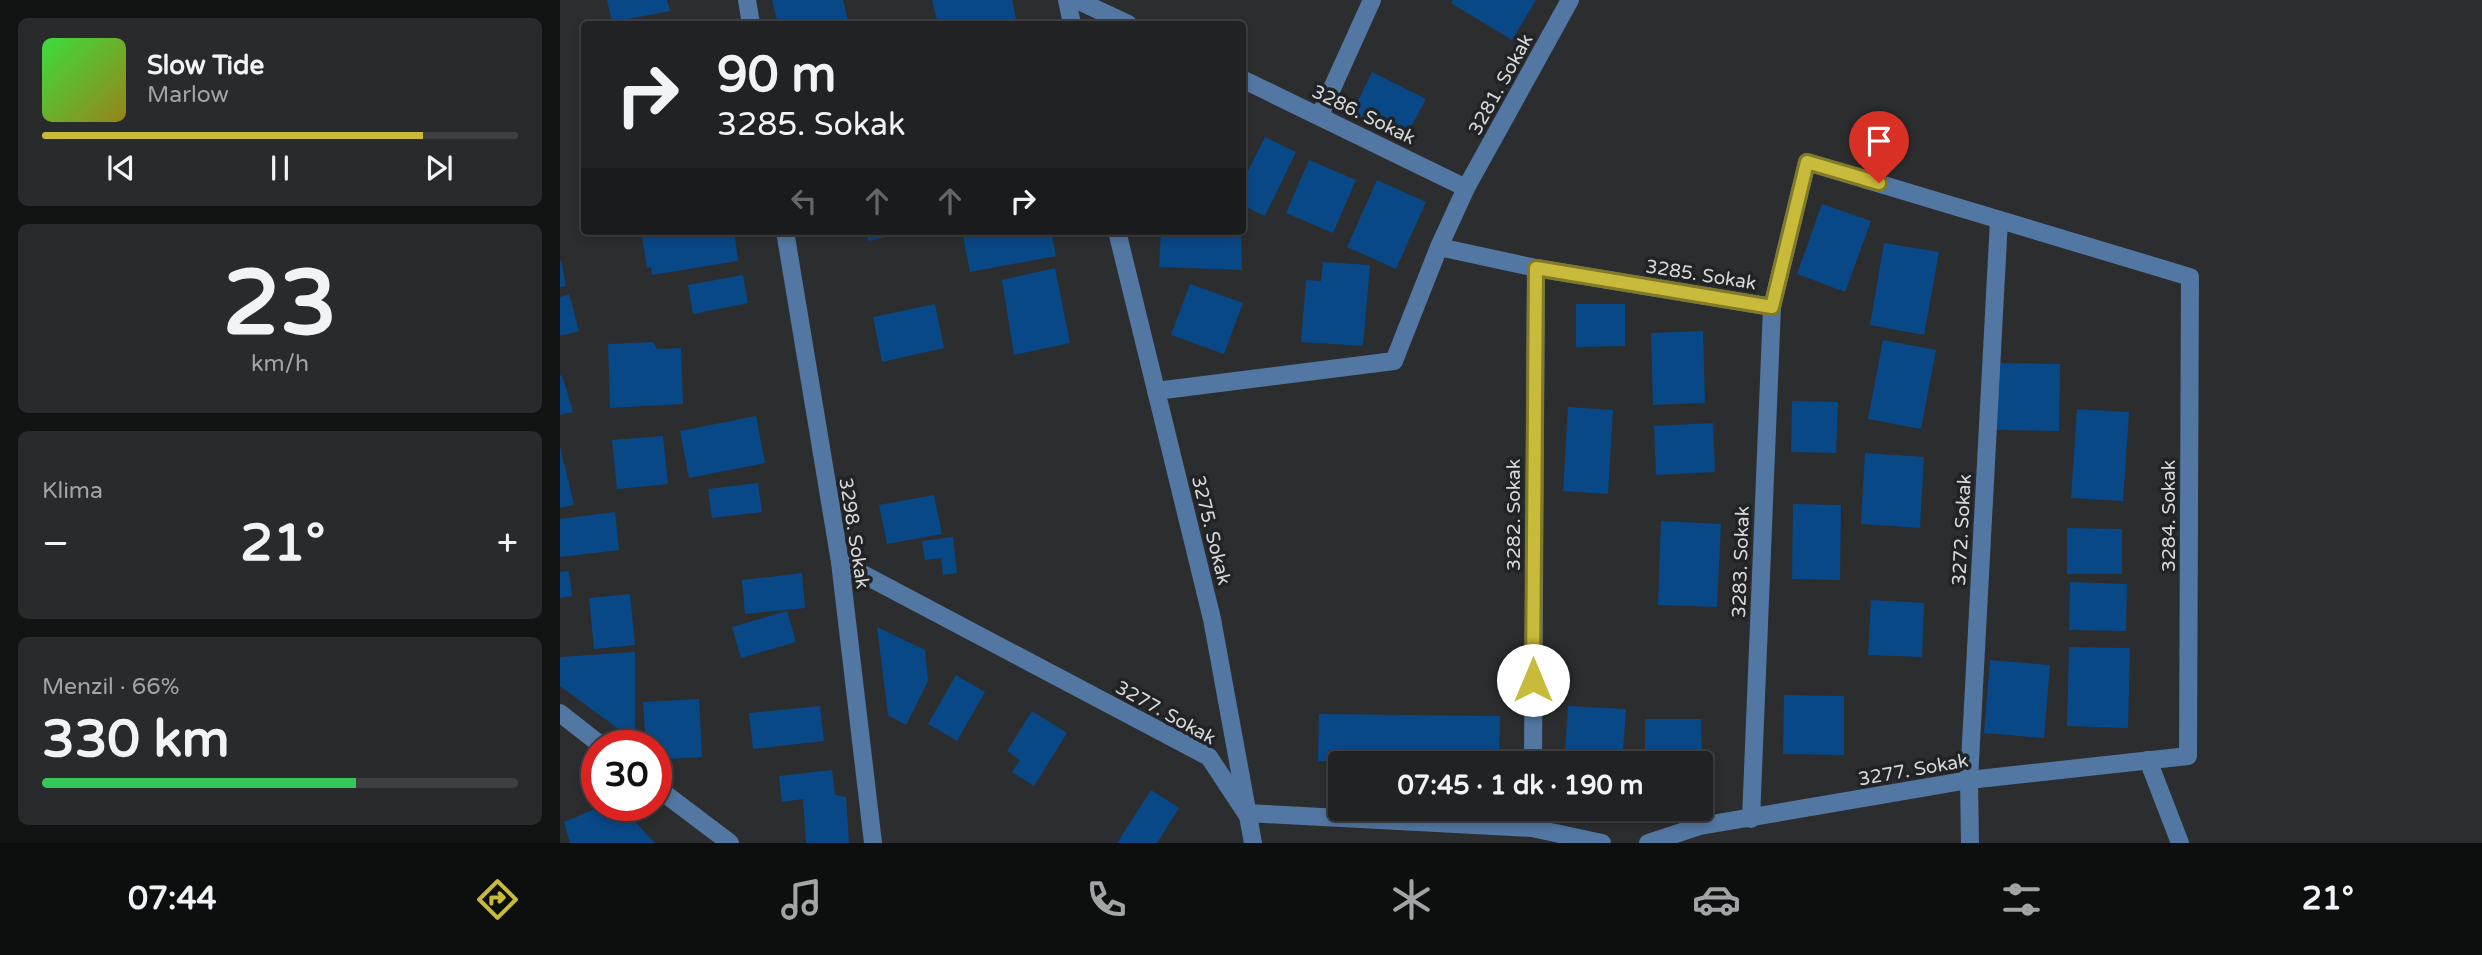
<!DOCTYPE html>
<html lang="tr">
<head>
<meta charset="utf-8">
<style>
  :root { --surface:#212223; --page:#292a2b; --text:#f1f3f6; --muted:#a2a4a6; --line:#3e3f41; --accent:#c8bb3b }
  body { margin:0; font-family:"Varela Round",sans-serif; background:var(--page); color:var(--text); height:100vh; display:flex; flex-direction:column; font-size:26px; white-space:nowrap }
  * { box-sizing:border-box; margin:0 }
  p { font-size:23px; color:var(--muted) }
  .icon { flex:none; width:38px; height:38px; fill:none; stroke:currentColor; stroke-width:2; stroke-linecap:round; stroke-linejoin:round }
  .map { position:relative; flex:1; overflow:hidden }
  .side { display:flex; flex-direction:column; gap:18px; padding:18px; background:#121313; width:560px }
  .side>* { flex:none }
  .hud { position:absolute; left:21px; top:21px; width:665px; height:214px; border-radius:7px; box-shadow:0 4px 10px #0003,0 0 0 2px var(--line); background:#212223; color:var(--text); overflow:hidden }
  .speed { position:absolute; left:21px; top:730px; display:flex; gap:14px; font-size:35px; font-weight:700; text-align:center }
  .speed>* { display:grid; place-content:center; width:91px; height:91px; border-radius:50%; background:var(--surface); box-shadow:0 4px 10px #0003,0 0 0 2px var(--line); line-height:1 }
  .speed .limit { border:10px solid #d22; background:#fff; color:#111 }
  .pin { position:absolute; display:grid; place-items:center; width:60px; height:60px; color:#fff; margin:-72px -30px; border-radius:50% 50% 50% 0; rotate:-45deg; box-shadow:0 0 7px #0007 }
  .pin .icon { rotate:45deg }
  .me { position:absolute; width:77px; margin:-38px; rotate:0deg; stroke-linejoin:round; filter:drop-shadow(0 0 5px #0008) }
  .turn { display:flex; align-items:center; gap:24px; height:147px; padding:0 21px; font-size:32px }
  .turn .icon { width:91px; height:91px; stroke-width:2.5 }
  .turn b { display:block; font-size:49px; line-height:60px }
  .lanes { display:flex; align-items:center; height:66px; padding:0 21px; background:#0003; justify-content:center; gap:35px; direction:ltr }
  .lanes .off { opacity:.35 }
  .big { font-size:52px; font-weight:700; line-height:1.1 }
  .side .card { flex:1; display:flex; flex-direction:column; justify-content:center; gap:10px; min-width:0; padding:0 24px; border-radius:10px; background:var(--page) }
  .side .dial { align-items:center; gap:0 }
  .dial b { font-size:91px; line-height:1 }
  .song { display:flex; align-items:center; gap:21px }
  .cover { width:84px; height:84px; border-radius:10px; background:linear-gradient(135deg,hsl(120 70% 55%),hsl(50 70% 35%)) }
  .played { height:7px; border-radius:4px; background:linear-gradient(90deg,var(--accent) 80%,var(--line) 80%) }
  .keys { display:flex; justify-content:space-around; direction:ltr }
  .heat { display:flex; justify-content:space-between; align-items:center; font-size:38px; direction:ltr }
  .charge { height:10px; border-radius:5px; background:linear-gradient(90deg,#34c759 66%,var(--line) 0) }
  .trip { position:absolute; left:768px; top:751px; width:385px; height:70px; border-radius:7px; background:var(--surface); box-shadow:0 4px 10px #0003,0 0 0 2px var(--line); font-weight:700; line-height:70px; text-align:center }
  .dock { display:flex; height:112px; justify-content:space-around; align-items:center; background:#0d0e0e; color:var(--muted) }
  .dock .icon { width:49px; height:49px }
  .dock .current { color:var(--accent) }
  .dock b { font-size:32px; color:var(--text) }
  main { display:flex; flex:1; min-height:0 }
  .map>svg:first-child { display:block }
  .building { fill:#094886 }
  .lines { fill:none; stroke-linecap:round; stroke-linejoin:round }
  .minor { stroke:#5277a3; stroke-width:18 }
  .route-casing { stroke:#827a26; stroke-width:18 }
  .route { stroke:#c8bb3b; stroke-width:12 }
  .labels { text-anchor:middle; stroke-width:7; stroke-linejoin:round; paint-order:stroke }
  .street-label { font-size:19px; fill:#d7d8da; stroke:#222325 }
</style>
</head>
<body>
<main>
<section class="side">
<div class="card">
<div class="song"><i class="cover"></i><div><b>Slow Tide</b><p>Marlow</p></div></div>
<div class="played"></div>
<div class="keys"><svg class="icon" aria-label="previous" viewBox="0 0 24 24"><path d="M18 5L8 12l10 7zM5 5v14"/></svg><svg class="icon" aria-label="pause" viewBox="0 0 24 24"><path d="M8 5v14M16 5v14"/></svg><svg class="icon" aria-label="next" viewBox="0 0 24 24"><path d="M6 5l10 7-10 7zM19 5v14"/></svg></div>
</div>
<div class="card dial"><b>23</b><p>km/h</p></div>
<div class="card"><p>Klima</p>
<div class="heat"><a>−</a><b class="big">21°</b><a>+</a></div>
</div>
<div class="card"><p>Menzil · 66%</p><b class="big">330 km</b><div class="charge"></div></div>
</section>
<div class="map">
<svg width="1922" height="843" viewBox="0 0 1922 843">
  <rect width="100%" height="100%" fill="#2c2d2f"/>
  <!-- building -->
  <g class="building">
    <path d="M 47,0 L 107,0 L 110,11 L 52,22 Z"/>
    <path d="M 212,0 L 283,0 L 289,24 L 218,24 Z"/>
    <path d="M 372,0 L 452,0 L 457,24 L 378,24 Z"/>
    <path d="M 893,0 L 976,0 L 952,40 L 891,3 Z"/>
    <path d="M 812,72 L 866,99 L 844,140 L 792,113 Z"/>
    <path d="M 705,137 L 736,152 L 705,216 L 682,205 L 682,183 Z"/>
    <path d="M 749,160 L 796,180 L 773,233 L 726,213 Z"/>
    <path d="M 817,180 L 866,202 L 836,269 L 787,247 Z"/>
    <path d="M 1262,204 L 1311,221 L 1285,292 L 1237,274 Z"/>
    <path d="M 115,231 L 174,231 L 178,261 L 92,275 L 91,267 L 87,268 L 82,236 Z"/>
    <path d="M 306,231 L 349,231 L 349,232 L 308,241 Z"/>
    <path d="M 402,231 L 491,231 L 496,256 L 410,272 Z"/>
    <path d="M 601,231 L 681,231 L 682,270 L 599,267 Z"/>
    <path d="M 1324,243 L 1379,252 L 1364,335 L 1310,325 Z"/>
    <path d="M 1,260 L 6,286 L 0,287 L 0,261 Z"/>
    <path d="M 763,262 L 810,265 L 803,346 L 741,342 L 746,280 L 761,281 Z"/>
    <path d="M 495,268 L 510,343 L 454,355 L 442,280 Z"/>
    <path d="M 183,275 L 188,303 L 133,314 L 128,285 Z"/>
    <path d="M 630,284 L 683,303 L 664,354 L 611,335 Z"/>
    <path d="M 9,294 L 19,331 L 0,336 L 0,297 Z"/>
    <path d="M 375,304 L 384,348 L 322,362 L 313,317 Z"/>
    <path d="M 1016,304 L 1065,304 L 1065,346 L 1016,347 Z"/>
    <path d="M 1143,331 L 1145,403 L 1093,405 L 1091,333 Z"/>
    <path d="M 1323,340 L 1376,350 L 1361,429 L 1308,419 Z"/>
    <path d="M 93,342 L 97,349 L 121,348 L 123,404 L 50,408 L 48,344 Z"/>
    <path d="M 1438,363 L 1500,364 L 1499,431 L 1436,430 Z"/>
    <path d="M 2,375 L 13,412 L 0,415 L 0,376 Z"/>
    <path d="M 1232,401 L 1278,402 L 1276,453 L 1231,452 Z"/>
    <path d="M 1008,407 L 1053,410 L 1048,494 L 1003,491 Z"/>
    <path d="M 1517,409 L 1569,412 L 1563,501 L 1511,498 Z"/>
    <path d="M 196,416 L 205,463 L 129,478 L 120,431 Z"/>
    <path d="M 1153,423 L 1155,472 L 1096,475 L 1094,426 Z"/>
    <path d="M 103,436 L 108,484 L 57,489 L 52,440 Z"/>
    <path d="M 0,446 L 14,505 L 0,508 Z"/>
    <path d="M 1305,453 L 1364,457 L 1360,528 L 1301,524 Z"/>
    <path d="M 198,483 L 202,512 L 152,518 L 148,489 Z"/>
    <path d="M 374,495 L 382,534 L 327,544 L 319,505 Z"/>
    <path d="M 1233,504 L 1281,505 L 1280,580 L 1232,579 Z"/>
    <path d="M 55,512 L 59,550 L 0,557 L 0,519 Z"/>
    <path d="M 1101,521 L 1161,524 L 1157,607 L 1098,605 Z"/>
    <path d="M 1507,528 L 1562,529 L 1562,574 L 1507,574 Z"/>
    <path d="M 393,537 L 397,573 L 383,575 L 381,558 L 365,560 L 362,541 Z"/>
    <path d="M 9,571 L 12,596 L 0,598 L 0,572 Z"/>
    <path d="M 242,573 L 245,608 L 185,614 L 182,580 Z"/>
    <path d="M 1510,582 L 1567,584 L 1566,631 L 1509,630 Z"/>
    <path d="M 70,594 L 75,645 L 34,649 L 29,598 Z"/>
    <path d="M 1311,600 L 1364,603 L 1362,657 L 1308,655 Z"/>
    <path d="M 227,611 L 236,642 L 181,658 L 172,627 Z"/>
    <path d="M 317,627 L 365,650 L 368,681 L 346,725 L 328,715 Z"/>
    <path d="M 1509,647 L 1570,648 L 1568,728 L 1507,726 Z"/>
    <path d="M 75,652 L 75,741 L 0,686 L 0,657 Z"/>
    <path d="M 1430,660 L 1490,665 L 1484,738 L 1424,733 Z"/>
    <path d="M 396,675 L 425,692 L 397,741 L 368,724 Z"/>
    <path d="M 1224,695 L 1284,696 L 1284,755 L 1223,754 Z"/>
    <path d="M 139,699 L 142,757 L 96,760 L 96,746 L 86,746 L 83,702 Z"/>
    <path d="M 260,706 L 264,741 L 193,749 L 189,713 Z"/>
    <path d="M 1008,706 L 1066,709 L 1062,763 L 1024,763 L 1024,754 L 1005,753 Z"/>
    <path d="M 472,711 L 507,733 L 474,786 L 452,772 L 460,760 L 447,751 Z"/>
    <path d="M 759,714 L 940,716 L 939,763 L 758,761 Z"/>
    <path d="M 1085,719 L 1141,719 L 1142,763 L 1085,763 Z"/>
    <path d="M 272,770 L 275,795 L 286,797 L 289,843 L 246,843 L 243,799 L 222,802 L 219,776 Z"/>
    <path d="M 591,790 L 619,808 L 597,843 L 557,843 Z"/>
    <path d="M 45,805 L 59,805 L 95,843 L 10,843 L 4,822 Z"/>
  </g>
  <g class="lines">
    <!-- minor -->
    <g class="minor">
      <path d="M 187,0 L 191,24"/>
      <path d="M 507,0 L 512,24"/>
      <path d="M 517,0 L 568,24"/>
      <path d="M 682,79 L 906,188"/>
      <path d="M 760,115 L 812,0"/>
      <path d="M 225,231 L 280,562 L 313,843"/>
      <path d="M 557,231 L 652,619 L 693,843"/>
      <path d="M 879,247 L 976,268 L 1212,307"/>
      <path d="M 596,391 L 834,361 L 879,247 L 906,188 L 1010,0"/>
      <path d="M 280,562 L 649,757 L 686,813 L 972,828 L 1042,843"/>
      <path d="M 0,713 L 42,746"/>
      <path d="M 1588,760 L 1620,843"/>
      <path d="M 973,763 L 976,268"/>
      <path d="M 96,787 L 170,843"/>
      <path d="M 972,828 L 972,808"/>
      <path d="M 1088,843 L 1140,826 L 1409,780 L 1628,756 L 1630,277 L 1247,162 L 1212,307 L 1191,819"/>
      <path d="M 1410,843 L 1409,780 L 1439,220"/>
    </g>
  </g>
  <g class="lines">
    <defs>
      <path id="route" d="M 973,680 L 976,268 L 1212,307 L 1247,162 L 1319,183"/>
    </defs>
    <!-- route casing -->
    <use href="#route" class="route-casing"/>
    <!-- route -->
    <use href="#route" class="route"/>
  </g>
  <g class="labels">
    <!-- street labels -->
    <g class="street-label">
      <text transform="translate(940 84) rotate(-61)" y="7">3281. Sokak</text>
      <text transform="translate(804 114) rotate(26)" y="7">3286. Sokak</text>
      <text transform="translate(1141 274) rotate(9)" y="7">3285. Sokak</text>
      <text transform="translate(953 515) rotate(-90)" y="7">3282. Sokak</text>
      <text transform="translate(1608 516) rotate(-90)" y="7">3284. Sokak</text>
      <text transform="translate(652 530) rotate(76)" y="7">3275. Sokak</text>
      <text transform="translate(1401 530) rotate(-87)" y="7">3272. Sokak</text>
      <text transform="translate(295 533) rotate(81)" y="7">3298. Sokak</text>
      <text transform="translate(1180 562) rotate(-88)" y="7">3283. Sokak</text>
      <text transform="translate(606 712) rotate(29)" y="7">3277. Sokak</text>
      <text transform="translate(1353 769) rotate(-10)" y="7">3277. Sokak</text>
    </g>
  </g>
</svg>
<div class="speed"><div class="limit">30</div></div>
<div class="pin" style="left:1319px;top:183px;background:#d93025"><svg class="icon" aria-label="arrive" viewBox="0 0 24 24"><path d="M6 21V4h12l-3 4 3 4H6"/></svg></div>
<svg class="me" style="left:973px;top:680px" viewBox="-20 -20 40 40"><circle r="19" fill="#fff"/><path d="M0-13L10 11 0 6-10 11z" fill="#c8bb3b"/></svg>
<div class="trip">07:45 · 1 dk · 190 m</div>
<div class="hud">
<div class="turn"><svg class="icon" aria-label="right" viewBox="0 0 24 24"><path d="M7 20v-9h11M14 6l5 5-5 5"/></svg><div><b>90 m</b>3285. Sokak</div></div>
<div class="lanes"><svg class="icon off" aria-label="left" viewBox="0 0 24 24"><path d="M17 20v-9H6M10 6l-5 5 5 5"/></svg><svg class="icon off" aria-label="ahead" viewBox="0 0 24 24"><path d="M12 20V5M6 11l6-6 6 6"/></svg><svg class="icon off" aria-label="ahead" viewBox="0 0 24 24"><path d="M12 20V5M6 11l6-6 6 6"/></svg><svg class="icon" aria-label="right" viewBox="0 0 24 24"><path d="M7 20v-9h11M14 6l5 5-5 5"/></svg></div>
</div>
</div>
</main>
<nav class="dock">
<b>07:44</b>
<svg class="icon current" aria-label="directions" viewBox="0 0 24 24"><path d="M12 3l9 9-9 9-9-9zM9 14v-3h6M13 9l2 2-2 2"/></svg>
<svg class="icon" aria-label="music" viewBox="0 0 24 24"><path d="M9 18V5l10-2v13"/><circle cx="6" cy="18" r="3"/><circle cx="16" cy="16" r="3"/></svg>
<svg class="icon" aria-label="phone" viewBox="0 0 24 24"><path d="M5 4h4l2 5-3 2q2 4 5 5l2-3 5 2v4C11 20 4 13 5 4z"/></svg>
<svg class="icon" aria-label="climate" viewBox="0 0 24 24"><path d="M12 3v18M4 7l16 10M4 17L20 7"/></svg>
<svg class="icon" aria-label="car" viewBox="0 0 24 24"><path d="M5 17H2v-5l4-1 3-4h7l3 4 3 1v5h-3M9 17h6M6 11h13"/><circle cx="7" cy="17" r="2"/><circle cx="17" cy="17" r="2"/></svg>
<svg class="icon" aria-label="filters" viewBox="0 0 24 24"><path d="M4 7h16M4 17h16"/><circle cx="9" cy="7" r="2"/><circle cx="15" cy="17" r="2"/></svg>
<b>21°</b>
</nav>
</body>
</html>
